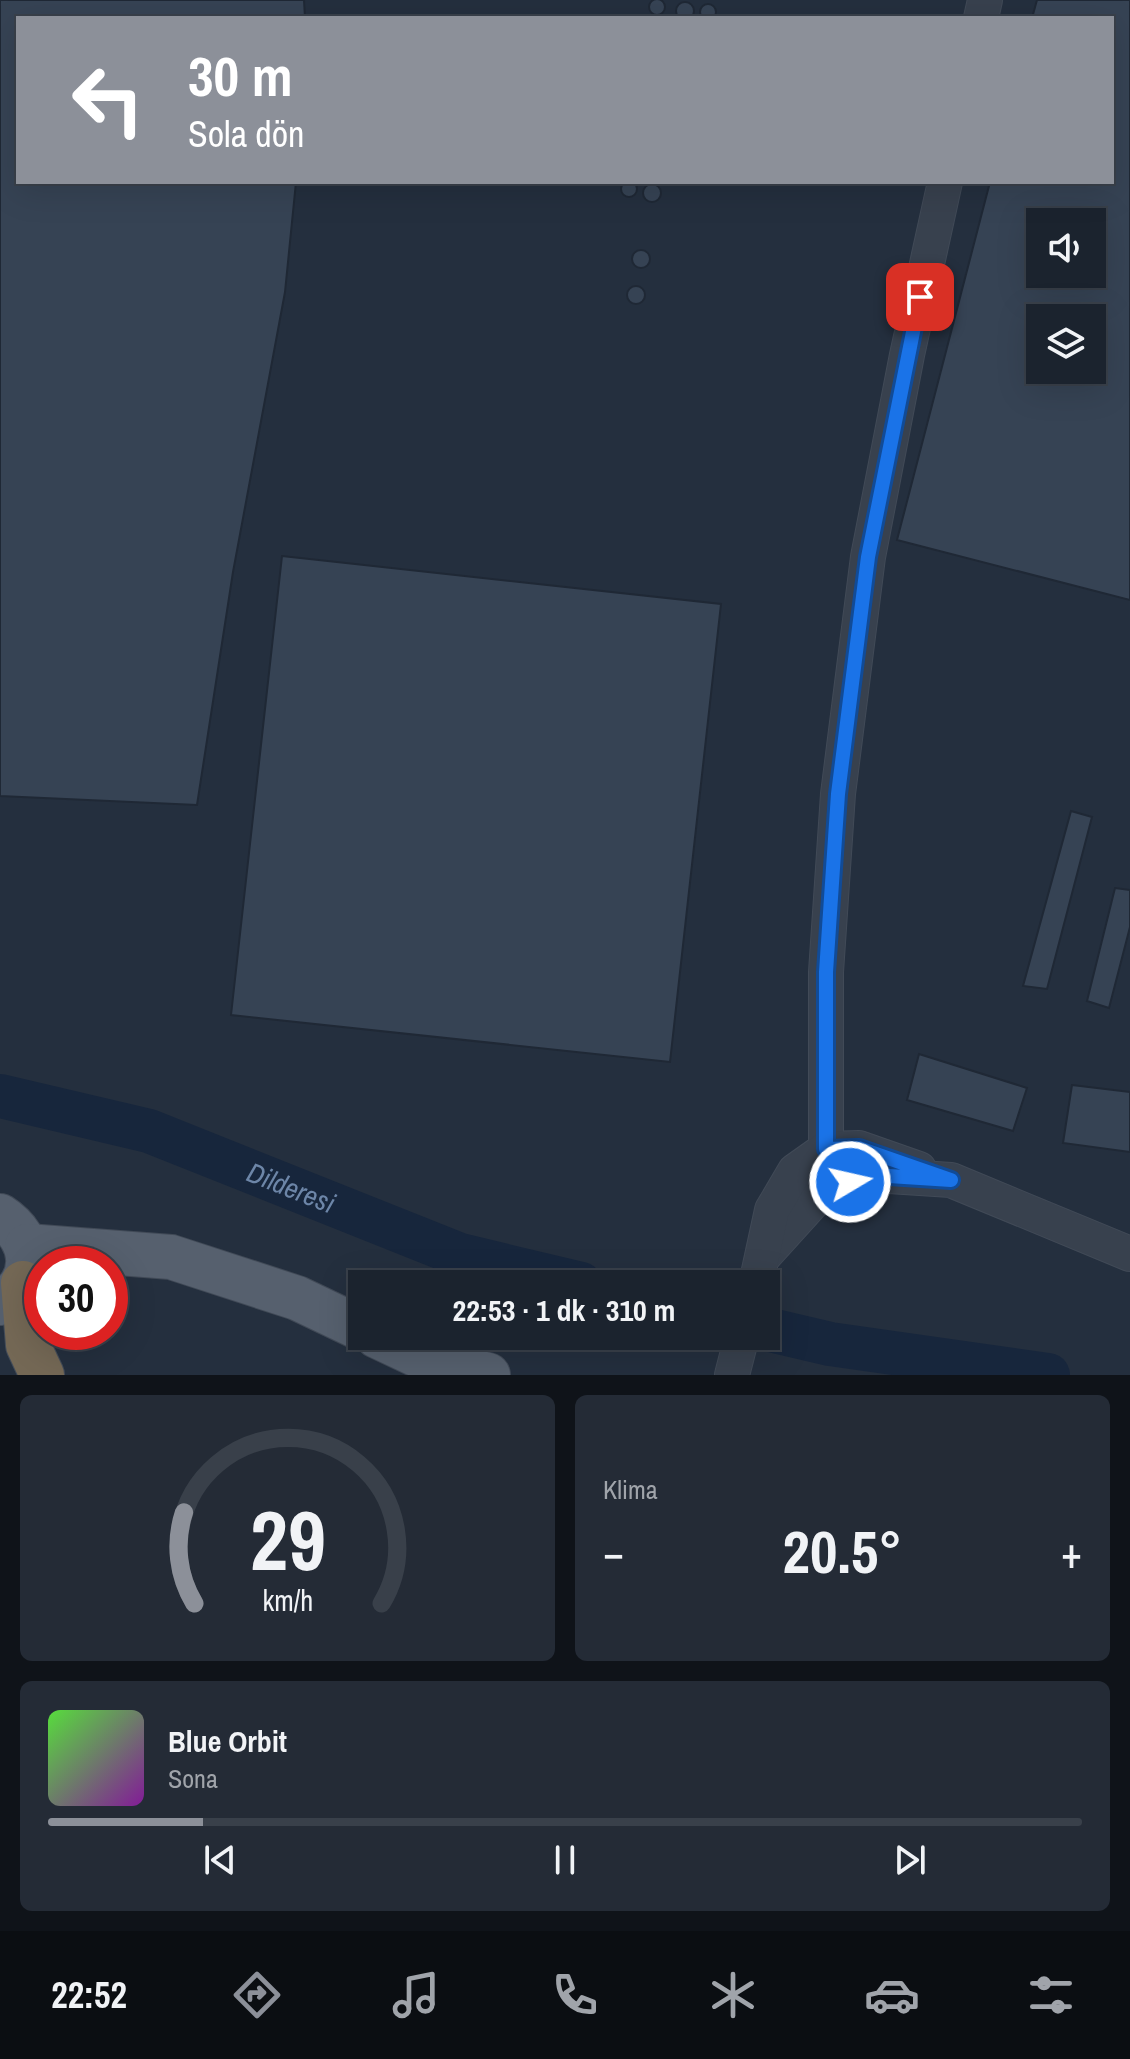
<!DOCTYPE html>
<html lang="tr">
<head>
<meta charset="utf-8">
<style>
  :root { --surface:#1b232e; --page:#242b36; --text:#f1f3f6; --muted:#a0a4aa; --line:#39404a; --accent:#8c9099 }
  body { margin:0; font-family:"Archivo Narrow",sans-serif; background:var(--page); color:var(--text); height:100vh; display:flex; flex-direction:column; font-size:30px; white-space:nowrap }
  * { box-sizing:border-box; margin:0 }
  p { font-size:26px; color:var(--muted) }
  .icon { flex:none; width:44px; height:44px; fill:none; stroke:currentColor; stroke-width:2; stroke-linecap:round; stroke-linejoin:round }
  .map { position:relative; height:1375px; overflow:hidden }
  .details { display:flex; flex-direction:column; gap:20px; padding:20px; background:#0f1319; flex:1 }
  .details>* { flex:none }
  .banner { position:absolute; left:16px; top:16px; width:1098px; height:168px; border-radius:0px; box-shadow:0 8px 32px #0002,0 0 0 2px var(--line); background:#8c9099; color:#fff; overflow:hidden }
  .buttons { position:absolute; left:1026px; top:208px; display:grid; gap:16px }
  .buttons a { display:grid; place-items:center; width:80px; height:80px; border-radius:0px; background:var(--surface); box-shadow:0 8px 32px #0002,0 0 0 2px var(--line); font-size:40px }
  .speed { position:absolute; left:24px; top:1246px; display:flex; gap:16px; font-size:40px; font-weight:700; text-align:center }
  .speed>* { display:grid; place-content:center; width:104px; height:104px; border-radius:50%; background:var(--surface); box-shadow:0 8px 32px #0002,0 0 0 2px var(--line); line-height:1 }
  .speed .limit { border:12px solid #d22; background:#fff; color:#111 }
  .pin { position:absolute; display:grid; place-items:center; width:68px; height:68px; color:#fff; margin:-34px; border-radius:16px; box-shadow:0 4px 12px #0006 }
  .me { position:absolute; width:88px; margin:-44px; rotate:81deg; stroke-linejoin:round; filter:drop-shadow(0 0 6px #0008) }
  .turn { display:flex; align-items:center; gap:28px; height:168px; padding:0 40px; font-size:36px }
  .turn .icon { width:104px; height:104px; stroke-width:2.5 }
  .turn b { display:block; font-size:56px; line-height:68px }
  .big { font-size:60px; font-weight:700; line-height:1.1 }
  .details .widget { flex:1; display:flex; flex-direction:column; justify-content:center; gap:12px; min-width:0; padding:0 28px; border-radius:12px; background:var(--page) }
  .details .dial { align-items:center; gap:0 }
  .dial svg { height:208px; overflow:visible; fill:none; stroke:var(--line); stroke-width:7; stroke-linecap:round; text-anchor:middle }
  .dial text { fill:var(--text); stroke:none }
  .song { display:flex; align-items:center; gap:24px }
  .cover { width:96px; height:96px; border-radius:12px; background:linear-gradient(135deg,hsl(110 70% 55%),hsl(290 70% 35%)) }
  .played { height:8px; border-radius:4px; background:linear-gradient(90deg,var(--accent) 15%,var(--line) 15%) }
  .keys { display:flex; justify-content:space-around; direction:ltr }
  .heat { display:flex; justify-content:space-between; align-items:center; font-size:44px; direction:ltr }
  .details .tiles { flex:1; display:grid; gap:20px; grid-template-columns:1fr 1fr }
  .widget:last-child { grid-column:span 2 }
  .trip { position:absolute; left:348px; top:1270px; width:432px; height:80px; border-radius:0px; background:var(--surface); box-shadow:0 8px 32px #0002,0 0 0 2px var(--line); font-weight:700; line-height:80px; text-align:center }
  .menu { display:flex; height:128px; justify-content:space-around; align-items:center; background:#0b0e12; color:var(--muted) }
  .menu .icon { width:56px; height:56px }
  .menu .active { color:var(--accent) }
  .menu b { font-size:36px; color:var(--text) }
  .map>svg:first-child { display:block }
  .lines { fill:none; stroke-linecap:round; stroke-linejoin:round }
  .river { stroke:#17263c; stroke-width:44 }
  .building { fill:#364354; stroke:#1f2835; stroke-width:2; fill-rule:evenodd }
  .minor-casing { stroke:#414a57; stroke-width:36 }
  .major-casing { stroke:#414a57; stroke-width:46 }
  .highway-casing { stroke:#434c59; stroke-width:46 }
  .minor { stroke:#38414e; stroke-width:34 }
  .major { stroke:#56606e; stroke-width:44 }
  .highway { stroke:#746855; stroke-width:44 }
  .route-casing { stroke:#114b97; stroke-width:20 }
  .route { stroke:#1a73e8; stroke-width:14 }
  .labels { text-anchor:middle; stroke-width:8; stroke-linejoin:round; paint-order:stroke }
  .water-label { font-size:28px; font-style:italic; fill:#6d86a8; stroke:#1d2633 }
</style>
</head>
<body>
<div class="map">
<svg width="1130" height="1375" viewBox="0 0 1130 1375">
  <rect width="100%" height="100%" fill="#242f3e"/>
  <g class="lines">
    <!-- river -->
    <g class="river">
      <path id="s1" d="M 0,1096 L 149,1131 L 460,1255 L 581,1284"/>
      <path d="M 766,1329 L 830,1344 L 1048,1375"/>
    </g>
  </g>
  <!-- building -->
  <g class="building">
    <circle cx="657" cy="7" r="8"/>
    <path d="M 0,0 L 304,0 L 305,18 L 18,18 L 18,182 L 296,182 L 285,292 L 233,572 L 197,805 L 0,796 Z"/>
    <path d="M 1037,0 L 1130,0 L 1130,600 L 897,540 L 990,182 L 1112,182 L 1112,18 L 1032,18 ZM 1040,222 L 1092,222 L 1092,274 L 1040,274 ZM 1040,318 L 1092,318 L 1092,370 L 1040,370 Z"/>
    <circle cx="685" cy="11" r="9"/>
    <circle cx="708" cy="12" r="8"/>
    <circle cx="629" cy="189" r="8"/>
    <circle cx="652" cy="193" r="9"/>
    <circle cx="641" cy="259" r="9"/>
    <circle cx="636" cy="295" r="9"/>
    <path d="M 282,556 L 721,604 L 670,1062 L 231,1015 Z"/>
    <path d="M 1071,811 L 1092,817 L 1047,989 L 1023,986 Z"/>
    <path d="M 1115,888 L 1130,890 L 1130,927 L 1109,1008 L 1087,1001 Z"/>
    <path d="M 919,1054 L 1027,1088 L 1013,1131 L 907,1100 Z"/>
    <path d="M 1072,1085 L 1130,1092 L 1130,1152 L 1063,1143 Z"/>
  </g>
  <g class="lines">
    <defs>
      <g id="minor">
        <path d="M 981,18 L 985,0"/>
        <path d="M 826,1149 L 826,972 L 838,794 L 868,557 L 907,355 L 945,182"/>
        <path d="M 763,1257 L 820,1194 L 850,1182 L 889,1176 L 951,1180 L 1130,1254"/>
        <path d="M 756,1284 L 772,1210 L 795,1171 L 826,1149 L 859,1148 L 919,1169"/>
        <path d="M 732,1375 L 742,1336"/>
      </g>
      <g id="major">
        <path d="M 0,1216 C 36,1239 39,1282 0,1303"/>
        <path d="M 27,1246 L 171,1257 L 297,1298 L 362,1329"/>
        <path d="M 377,1336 L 430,1361 L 488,1375"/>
      </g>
      <path id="highway" d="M 23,1283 L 28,1345 L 42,1375"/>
    </defs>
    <!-- minor casing -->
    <use href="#minor" class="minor-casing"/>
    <!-- major casing -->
    <use href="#major" class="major-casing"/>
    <!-- highway casing -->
    <use href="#highway" class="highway-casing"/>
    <!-- minor -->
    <use href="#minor" class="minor"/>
    <!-- major -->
    <use href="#major" class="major"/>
    <!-- highway -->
    <use href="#highway" class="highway"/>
  </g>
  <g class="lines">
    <defs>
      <path id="route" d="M 850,1182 L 889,1176 L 951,1180 L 859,1148 L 826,1149 L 826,972 L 838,794 L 868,557 L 920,297"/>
    </defs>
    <!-- route casing -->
    <use href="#route" class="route-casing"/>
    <!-- route -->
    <use href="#route" class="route"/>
  </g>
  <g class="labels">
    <!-- water labels -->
    <g class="water-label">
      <text dy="10" stroke="none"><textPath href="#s1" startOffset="306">Dilderesi</textPath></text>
    </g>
  </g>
</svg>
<div class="buttons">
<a><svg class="icon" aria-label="sound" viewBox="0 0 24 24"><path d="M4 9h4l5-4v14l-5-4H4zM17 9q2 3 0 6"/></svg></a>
<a><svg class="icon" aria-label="layers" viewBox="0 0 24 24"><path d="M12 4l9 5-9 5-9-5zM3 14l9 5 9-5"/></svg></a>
</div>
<div class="speed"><div class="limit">30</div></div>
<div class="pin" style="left:920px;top:297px;background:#d93025"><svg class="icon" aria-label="arrive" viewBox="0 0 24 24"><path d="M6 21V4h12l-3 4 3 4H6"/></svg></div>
<svg class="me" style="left:850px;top:1182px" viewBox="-20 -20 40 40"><circle r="17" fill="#1a73e8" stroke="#fff" stroke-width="3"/><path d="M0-11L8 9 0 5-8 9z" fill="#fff"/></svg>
<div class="trip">22:53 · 1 dk · 310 m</div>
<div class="banner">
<div class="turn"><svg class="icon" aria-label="left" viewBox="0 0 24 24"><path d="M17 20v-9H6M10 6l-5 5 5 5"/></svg><div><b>30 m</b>Sola dön</div></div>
</div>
</div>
<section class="details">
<div class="tiles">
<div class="widget dial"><svg viewBox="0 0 100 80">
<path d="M14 69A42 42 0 1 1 86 69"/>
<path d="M14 69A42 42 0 0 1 10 34" stroke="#8c9099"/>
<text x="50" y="56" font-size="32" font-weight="700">29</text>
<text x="50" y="72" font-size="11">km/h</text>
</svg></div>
<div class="widget"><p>Klima</p>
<div class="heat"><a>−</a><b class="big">20.5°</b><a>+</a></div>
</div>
<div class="widget">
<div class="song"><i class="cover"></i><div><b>Blue Orbit</b><p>Sona</p></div></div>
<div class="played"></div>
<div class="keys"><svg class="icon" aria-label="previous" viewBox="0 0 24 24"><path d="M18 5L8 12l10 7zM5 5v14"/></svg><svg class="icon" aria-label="pause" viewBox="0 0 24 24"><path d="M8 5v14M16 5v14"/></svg><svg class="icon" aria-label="next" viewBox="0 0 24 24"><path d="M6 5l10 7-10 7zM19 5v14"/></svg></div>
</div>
</div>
</section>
<nav class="menu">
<b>22:52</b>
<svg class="icon active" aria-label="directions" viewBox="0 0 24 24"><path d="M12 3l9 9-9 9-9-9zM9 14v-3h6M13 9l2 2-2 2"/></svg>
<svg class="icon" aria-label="music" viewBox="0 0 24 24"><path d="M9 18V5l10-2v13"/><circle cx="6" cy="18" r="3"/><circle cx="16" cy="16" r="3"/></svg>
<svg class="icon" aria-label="phone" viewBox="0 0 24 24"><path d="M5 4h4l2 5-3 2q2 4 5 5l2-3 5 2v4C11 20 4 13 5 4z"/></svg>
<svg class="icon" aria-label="climate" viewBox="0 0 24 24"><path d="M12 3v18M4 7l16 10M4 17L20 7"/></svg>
<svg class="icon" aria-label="car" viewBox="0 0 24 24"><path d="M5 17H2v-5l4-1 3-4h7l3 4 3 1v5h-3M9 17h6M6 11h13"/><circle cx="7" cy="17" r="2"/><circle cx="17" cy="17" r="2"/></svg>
<svg class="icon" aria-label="filters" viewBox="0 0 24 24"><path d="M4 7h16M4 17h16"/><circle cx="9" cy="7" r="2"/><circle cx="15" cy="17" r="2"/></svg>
</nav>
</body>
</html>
